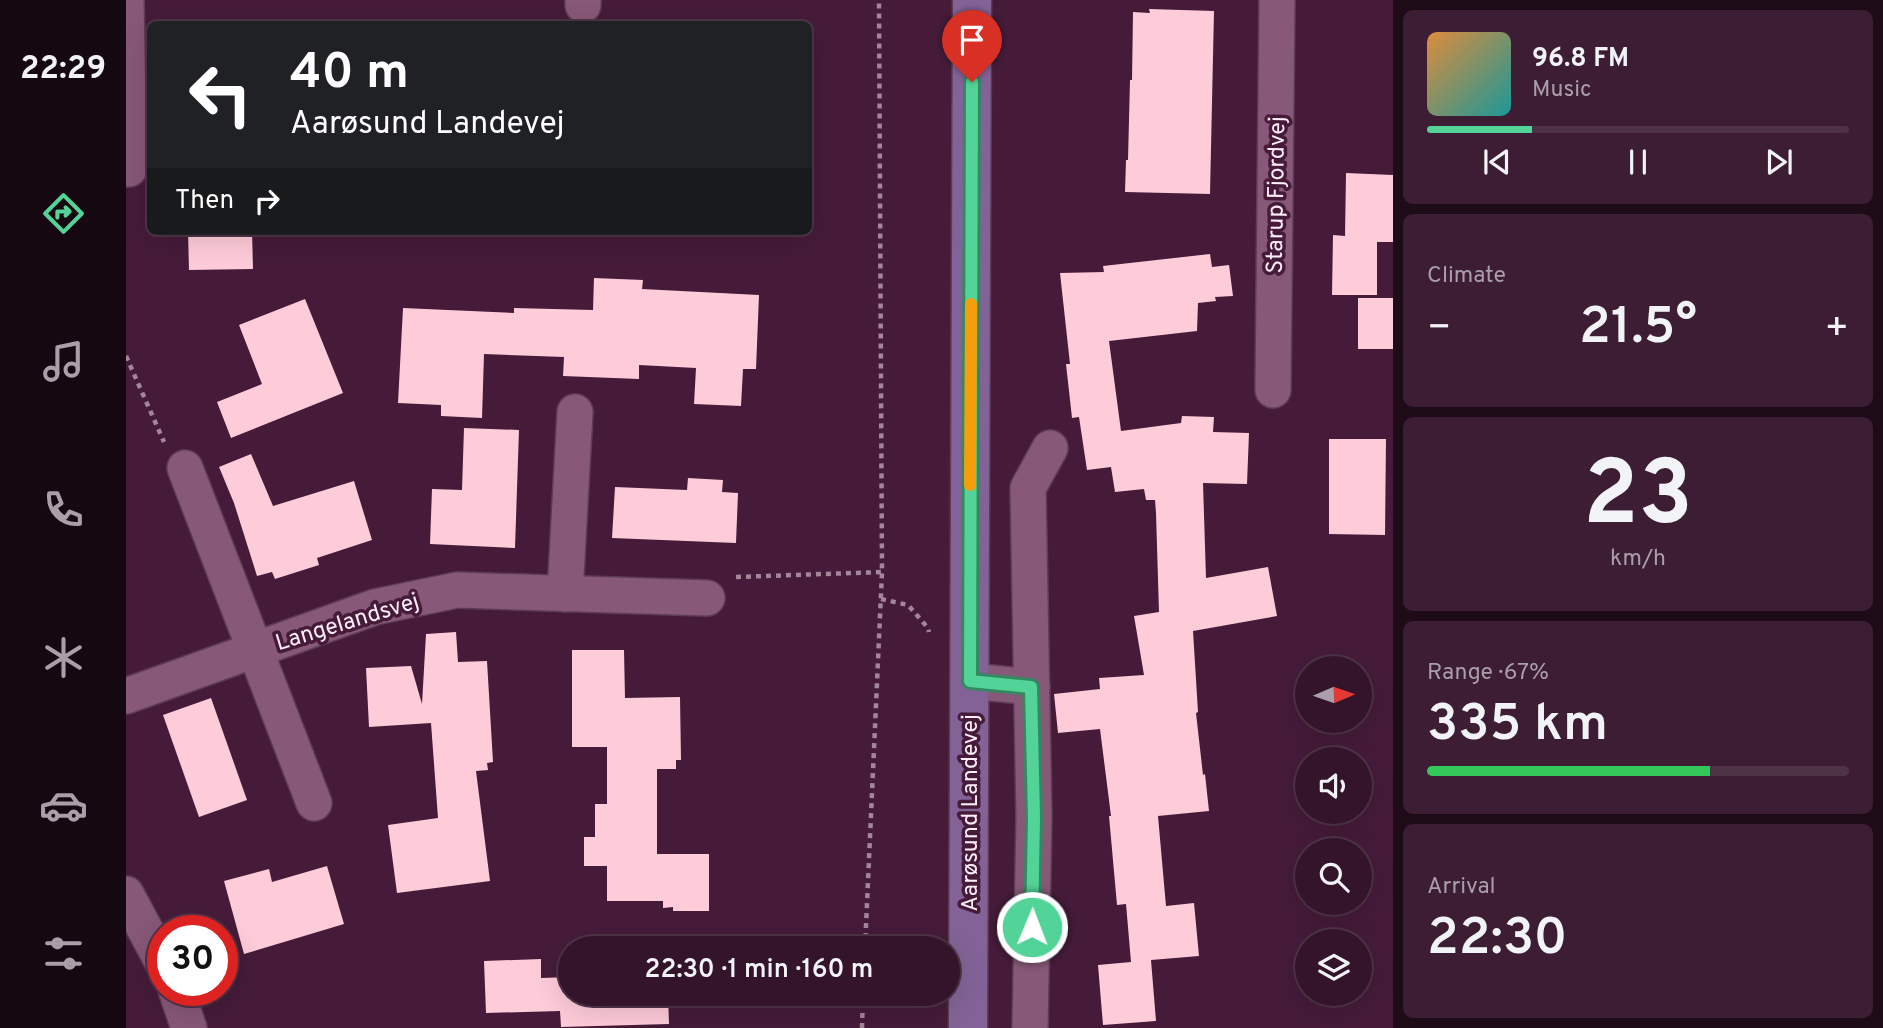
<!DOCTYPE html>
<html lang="en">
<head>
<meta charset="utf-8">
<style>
  :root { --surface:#34142b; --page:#3c1d33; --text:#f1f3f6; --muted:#a99ea9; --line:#4e3347; --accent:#52d397 }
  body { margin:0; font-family:Overpass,sans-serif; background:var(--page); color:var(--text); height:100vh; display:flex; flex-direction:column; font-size:26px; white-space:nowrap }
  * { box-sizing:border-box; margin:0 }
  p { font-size:23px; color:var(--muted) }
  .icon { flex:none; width:38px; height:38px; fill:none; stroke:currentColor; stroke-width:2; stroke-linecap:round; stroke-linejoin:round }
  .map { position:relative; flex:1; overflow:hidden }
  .panel { display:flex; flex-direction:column; gap:10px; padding:10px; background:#1d0b18; width:490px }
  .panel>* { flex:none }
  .top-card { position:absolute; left:21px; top:21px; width:665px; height:214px; border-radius:10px; box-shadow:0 7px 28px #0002,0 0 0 2px var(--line); background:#202124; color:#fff; overflow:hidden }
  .needle { width:46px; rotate:88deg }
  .fabs { position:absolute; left:1169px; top:656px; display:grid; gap:14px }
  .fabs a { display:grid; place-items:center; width:77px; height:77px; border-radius:50%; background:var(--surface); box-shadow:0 7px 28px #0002,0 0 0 2px var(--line); font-size:35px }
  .speed { position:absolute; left:21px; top:915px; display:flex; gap:14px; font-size:35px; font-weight:700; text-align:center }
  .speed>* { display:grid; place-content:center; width:91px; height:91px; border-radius:50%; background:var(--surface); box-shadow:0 7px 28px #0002,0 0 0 2px var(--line); line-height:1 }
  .speed .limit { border:10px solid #d22; background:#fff; color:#111 }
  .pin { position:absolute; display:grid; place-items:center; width:60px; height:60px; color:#fff; margin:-72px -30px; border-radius:50% 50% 50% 0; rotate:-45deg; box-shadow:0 0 7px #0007 }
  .pin .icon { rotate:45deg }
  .me { position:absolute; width:77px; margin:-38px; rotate:1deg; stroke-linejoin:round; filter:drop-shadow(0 0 5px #0008) }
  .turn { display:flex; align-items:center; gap:24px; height:147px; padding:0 28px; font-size:32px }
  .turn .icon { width:91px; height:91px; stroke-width:2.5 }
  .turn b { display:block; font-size:49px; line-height:60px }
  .then { display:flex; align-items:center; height:66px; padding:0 28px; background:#0003; gap:14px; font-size:26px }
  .big { font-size:52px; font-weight:600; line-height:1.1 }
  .panel .card { flex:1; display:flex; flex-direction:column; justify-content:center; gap:10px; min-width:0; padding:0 24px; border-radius:10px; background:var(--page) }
  .panel .dial { align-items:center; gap:0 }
  .dial b { font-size:91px; line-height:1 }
  .song { display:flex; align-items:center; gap:21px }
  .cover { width:84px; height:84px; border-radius:10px; background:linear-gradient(135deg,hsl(30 70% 55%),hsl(180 70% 35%)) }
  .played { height:7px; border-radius:4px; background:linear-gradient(90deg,var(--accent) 25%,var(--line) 25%) }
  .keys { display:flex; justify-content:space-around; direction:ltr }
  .heat { display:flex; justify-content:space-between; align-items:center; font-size:38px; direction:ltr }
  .charge { height:10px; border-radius:5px; background:linear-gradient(90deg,#34c759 67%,var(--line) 0) }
  .trip { position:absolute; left:432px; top:936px; width:402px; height:70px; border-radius:35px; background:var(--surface); box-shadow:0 7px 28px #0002,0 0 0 2px var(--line); font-weight:600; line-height:70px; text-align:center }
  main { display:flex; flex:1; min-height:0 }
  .dock { display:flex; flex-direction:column; width:126px; justify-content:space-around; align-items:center; background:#150811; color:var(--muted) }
  .dock .icon { width:49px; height:49px }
  .dock .selected { color:var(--accent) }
  .dock b { font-size:32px; color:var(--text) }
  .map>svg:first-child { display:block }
  .building { fill:#fecbd9 }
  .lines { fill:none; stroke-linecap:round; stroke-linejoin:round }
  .street-casing { stroke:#5d3b54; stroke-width:38 }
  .secondary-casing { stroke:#5d3b54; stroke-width:41 }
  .path { stroke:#a3869a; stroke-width:4.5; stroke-dasharray:5 5; stroke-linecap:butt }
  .street { stroke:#875877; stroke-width:35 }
  .secondary { stroke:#836397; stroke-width:38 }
  .route-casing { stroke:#358962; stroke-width:18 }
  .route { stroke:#52d397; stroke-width:12 }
  .slow { stroke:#f59e0b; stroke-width:12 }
  .labels { text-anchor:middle; stroke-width:7; stroke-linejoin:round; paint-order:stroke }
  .street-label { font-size:23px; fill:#ffeef8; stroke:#451b39 }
</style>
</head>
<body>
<main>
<nav class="dock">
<b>22:29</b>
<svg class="icon selected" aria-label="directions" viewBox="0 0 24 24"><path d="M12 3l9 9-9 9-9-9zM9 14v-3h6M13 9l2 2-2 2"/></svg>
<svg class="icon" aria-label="music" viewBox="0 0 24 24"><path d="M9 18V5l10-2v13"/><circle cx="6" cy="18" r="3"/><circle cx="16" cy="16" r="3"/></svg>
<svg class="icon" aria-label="phone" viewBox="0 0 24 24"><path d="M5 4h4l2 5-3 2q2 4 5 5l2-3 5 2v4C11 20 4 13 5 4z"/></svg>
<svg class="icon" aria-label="climate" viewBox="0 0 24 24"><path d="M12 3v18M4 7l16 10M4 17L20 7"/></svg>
<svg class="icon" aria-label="car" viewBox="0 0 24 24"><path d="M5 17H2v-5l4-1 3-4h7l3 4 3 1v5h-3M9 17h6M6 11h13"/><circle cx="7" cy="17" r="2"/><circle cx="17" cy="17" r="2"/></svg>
<svg class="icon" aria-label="filters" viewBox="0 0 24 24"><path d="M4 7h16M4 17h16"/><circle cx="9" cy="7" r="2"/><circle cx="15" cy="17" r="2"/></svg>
</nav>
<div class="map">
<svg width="1267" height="1028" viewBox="0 0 1267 1028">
  <rect width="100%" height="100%" fill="#451b39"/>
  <!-- building -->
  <g class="building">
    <path d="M 1023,9 L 1088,11 L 1084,194 L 999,192 L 1000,160 L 1002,160 L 1004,80 L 1006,80 L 1007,12 L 1024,13 Z"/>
    <path d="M 1220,173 L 1267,175 L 1267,242 L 1251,242 L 1251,295 L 1206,295 L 1207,235 L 1219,236 Z"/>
    <path d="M 62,231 L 126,231 L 127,269 L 63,270 Z"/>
    <path d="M 1084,254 L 1086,267 L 1103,265 L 1107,296 L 1089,297 L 1090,301 L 1072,303 L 1071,331 L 983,341 L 995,431 L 1055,423 L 1056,416 L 1088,417 L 1087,432 L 1123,433 L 1121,484 L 1077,483 L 1080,578 L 1142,567 L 1151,616 L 1067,631 L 1072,712 L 1070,713 L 1077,775 L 1079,774 L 1083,811 L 1032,816 L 1040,906 L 1068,903 L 1073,956 L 1025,960 L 1030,1021 L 977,1025 L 972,965 L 1005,962 L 1000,904 L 991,905 L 983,816 L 985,816 L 974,729 L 932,733 L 928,694 L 974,689 L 973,678 L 1018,675 L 1008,616 L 1033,612 L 1030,513 L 1029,500 L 1020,500 L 1018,489 L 989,492 L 985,467 L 961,470 L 953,417 L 946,418 L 940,364 L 944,364 L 934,273 L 978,272 L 977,266 Z"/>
    <path d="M 468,278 L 517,280 L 516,289 L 633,295 L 630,369 L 617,369 L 615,406 L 568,404 L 570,368 L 513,365 L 513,379 L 437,376 L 438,357 L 358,354 L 356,418 L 315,416 L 315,405 L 272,403 L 277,308 L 388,313 L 388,308 L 467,310 Z"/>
    <rect x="1232" y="298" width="35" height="51"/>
    <path d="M 179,299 L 217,393 L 105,438 L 91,402 L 136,384 L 113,325 Z"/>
    <path d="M 338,428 L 393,430 L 389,548 L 304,544 L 306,489 L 336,490 Z"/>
    <path d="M 1203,439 L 1260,439 L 1259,535 L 1203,534 Z"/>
    <path d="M 125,454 L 147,506 L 228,481 L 246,540 L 191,558 L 193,565 L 149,579 L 146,572 L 131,576 L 108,503 L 93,467 Z"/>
    <path d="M 562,478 L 597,480 L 596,492 L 612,493 L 610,543 L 486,538 L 489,487 L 561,490 Z"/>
    <path d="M 330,632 L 332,662 L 361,661 L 367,762 L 361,763 L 362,770 L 350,771 L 364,881 L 271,893 L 262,825 L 312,818 L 305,723 L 243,727 L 240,668 L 285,666 L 296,704 L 300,634 Z"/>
    <path d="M 446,650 L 498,650 L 499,698 L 554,697 L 555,760 L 550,760 L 550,769 L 531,769 L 531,854 L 583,854 L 583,911 L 547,911 L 547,907 L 537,908 L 537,901 L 481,901 L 481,866 L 458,866 L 458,837 L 469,837 L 469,804 L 481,804 L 481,747 L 446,747 Z"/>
    <path d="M 85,698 L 121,800 L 73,817 L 37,715 Z"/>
    <path d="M 201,866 L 218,924 L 118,954 L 98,881 L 143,869 L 146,882 Z"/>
    <path d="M 415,959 L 415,978 L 444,977 L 444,994 L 542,994 L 543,1024 L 435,1027 L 434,1011 L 360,1013 L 358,961 Z"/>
  </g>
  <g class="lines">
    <defs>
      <g id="street">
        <path d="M 0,0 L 3,169"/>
        <path d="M 457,0 L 457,5"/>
        <path d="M 1147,390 L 1151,0"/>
        <path d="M 59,468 L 188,803"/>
        <path d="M 439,594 L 449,412"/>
        <path d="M 844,681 L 906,687"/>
        <path d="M 0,696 L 249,607 L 331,590 L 581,598"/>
        <path d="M 0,894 L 37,963"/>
        <path d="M 50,990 L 63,1028"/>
        <path d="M 904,1028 L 908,817 L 902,488 L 924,448"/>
      </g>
      <path id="secondary" d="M 842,1028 L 846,0"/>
    </defs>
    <!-- street casing -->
    <use href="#street" class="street-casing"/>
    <!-- secondary casing -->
    <use href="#secondary" class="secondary-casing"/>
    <!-- path -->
    <g class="path">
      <path d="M 0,356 L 38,442"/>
      <path d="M 610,577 L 756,572"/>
      <path d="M 755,599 L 782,605 L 802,628 L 803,632"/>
      <path d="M 739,948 L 756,572 L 753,0"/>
      <path d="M 736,1028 L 737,994"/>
    </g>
    <!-- street -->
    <use href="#street" class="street"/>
    <!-- secondary -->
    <use href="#secondary" class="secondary"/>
  </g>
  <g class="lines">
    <defs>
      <path id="route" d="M 846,82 L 844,681 L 905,687 L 908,817 L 906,927"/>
    </defs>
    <!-- route casing -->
    <use href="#route" class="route-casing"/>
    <!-- route -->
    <use href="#route" class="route"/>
    <!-- slow -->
    <path class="slow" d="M 844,485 L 845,304"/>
  </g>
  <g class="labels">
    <!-- street labels -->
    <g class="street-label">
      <text transform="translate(1149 195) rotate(-89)" y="8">Starup Fjordvej</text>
      <text transform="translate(221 621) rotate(-17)" y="8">Langelandsvej</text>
      <text transform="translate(843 813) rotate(-90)" y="8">Aarøsund Landevej</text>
    </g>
  </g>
</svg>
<div class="fabs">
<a><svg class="needle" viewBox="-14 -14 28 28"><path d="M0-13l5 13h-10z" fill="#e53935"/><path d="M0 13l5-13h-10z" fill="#a99ea9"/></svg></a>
<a><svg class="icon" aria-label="sound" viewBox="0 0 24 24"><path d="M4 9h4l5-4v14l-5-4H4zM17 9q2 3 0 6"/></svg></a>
<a><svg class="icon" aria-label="search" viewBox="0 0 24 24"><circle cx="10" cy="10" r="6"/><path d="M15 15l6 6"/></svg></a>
<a><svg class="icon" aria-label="layers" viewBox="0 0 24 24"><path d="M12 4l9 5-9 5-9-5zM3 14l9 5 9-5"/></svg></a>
</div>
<div class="speed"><div class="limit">30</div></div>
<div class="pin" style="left:846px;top:82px;background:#d93025"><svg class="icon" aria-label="arrive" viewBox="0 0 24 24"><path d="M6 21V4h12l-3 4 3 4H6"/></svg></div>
<svg class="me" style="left:906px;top:927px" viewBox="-20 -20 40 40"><circle r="17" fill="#52d397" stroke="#fff" stroke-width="3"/><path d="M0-11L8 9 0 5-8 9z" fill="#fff"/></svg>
<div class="trip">22:30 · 1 min · 160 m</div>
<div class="top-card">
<div class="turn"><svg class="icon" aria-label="left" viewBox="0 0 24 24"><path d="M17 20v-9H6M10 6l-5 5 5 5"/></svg><div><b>40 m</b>Aarøsund Landevej</div></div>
<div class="then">Then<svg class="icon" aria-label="right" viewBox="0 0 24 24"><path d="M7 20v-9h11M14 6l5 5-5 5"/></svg></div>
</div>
</div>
<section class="panel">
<div class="card">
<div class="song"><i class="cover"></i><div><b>96.8 FM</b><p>Music</p></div></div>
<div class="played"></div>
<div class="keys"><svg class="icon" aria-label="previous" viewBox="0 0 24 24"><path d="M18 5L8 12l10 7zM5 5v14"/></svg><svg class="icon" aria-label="pause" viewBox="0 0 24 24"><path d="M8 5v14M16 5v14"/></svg><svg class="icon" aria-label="next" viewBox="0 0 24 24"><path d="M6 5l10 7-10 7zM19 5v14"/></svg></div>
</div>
<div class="card"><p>Climate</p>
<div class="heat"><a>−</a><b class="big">21.5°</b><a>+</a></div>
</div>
<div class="card dial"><b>23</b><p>km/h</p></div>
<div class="card"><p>Range · 67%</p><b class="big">335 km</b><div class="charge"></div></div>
<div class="card"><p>Arrival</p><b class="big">22:30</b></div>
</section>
</main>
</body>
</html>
